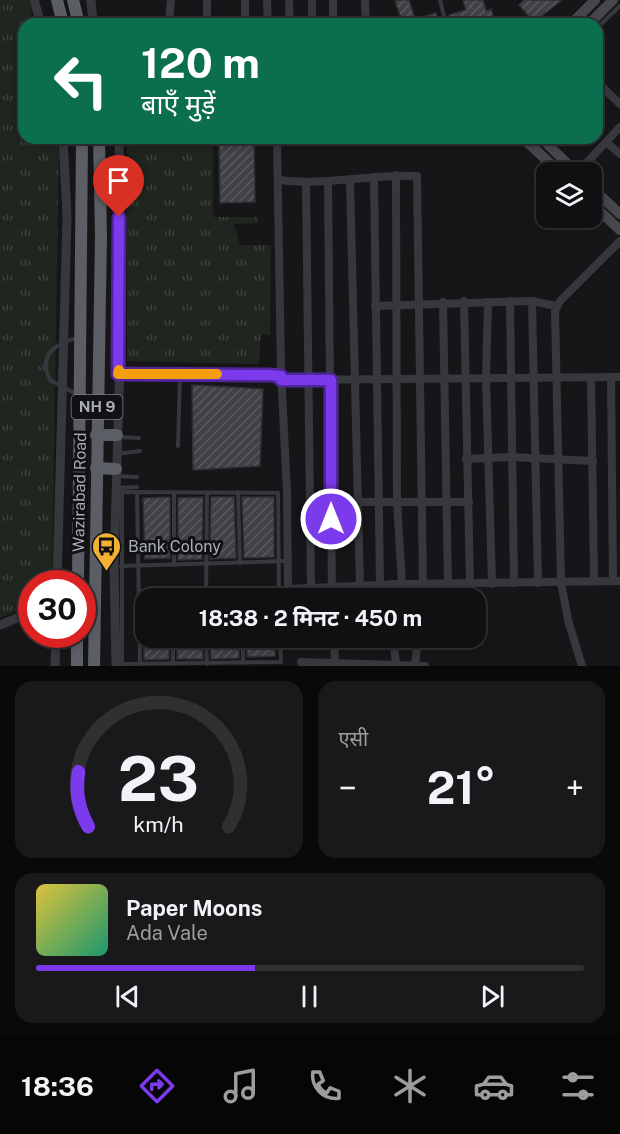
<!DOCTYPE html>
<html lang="hi">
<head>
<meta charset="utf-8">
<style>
  :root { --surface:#101012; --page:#19191b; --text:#f1f3f6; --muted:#9c9d9f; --line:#303032; --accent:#7c3aed }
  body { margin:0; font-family:"Public Sans","Noto Sans Devanagari",sans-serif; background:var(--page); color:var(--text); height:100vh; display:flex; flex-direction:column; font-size:22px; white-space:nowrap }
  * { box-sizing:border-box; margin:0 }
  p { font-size:20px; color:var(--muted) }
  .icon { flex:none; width:33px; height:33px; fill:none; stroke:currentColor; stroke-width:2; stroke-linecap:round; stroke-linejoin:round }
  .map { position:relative; height:666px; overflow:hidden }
  .drawer { display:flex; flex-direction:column; gap:15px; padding:15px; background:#09090a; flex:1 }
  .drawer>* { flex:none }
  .guide { position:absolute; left:18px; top:18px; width:585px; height:126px; border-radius:18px; box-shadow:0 3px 9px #0003,0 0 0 2px var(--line); background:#0b6e4f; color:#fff; overflow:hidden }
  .tools { position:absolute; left:536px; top:162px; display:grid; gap:12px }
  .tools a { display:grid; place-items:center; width:66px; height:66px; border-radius:12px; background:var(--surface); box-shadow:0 3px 9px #0003,0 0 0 2px var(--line); font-size:30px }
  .speed { position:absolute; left:18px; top:570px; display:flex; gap:12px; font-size:30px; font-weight:700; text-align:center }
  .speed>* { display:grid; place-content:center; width:78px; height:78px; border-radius:50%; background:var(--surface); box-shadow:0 3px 9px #0003,0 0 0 2px var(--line); line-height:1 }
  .speed .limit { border:9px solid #d22; background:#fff; color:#111 }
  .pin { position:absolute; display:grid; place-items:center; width:51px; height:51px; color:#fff; margin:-62px -26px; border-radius:50% 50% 50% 0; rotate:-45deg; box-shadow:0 0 6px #0007 }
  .pin .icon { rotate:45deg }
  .me { position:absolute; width:66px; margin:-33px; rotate:0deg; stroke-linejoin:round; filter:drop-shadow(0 0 4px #0008) }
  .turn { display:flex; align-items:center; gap:21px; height:126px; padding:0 24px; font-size:27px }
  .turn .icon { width:78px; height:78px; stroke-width:2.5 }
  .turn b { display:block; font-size:42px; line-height:51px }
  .big { font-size:45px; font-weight:700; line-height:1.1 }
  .drawer .tile { flex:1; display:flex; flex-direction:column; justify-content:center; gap:9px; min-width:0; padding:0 21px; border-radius:18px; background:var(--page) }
  .drawer .dial { align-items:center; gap:0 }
  .dial svg { height:156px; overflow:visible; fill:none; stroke:var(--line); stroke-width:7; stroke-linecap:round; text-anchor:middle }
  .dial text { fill:var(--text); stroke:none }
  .song { display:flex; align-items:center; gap:18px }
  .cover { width:72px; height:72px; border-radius:9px; background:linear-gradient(135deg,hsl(50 70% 55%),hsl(160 70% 35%)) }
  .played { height:6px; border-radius:3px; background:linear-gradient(90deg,var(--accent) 40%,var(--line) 40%) }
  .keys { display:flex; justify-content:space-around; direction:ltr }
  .heat { display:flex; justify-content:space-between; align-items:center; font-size:33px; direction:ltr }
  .drawer .tiles { flex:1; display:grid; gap:15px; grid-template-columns:1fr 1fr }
  .tile:last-child { grid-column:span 2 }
  .trip { position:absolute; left:135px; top:588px; width:351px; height:60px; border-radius:18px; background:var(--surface); box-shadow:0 3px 9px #0003,0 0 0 2px var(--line); font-weight:700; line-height:60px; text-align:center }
  .tabs { display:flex; height:96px; justify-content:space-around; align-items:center; background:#060607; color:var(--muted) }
  .tabs .icon { width:42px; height:42px }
  .tabs .active { color:var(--accent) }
  .tabs b { font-size:27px; color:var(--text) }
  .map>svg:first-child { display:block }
  .grass { fill:url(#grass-tufts) }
  .building { fill:url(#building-hatch); stroke:#303034; stroke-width:1.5 }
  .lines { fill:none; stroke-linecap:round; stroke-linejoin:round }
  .service { stroke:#37383d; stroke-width:4 }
  .minor { stroke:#37383d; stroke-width:8 }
  .tertiary { stroke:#37383d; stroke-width:9 }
  .secondary { stroke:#45474d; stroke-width:10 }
  .trunk { stroke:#5b5e65; stroke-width:12 }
  .route-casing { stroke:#51269a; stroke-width:15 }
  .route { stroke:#7c3aed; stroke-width:10 }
  .slow { stroke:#f59e0b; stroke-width:10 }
  .labels { text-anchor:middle; stroke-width:6; stroke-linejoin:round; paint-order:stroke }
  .shield { fill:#111113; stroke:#7b7e86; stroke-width:1.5 }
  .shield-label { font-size:15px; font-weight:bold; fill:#a8adb8 }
  .street-label { font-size:16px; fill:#a8adb8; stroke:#111113 }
  .poi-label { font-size:16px; fill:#a8adb8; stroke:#111113; text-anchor:start }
</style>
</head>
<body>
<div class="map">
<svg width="620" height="666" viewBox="0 0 620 666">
  <defs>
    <pattern id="grass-tufts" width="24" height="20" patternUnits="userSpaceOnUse" patternTransform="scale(1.5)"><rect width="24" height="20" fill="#1e261f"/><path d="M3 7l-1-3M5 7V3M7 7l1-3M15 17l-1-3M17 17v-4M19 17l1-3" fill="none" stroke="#3c433d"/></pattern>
    <pattern id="building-hatch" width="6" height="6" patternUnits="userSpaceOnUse" patternTransform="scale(1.5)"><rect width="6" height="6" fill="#404145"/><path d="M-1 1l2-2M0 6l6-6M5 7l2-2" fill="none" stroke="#595a5e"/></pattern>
  </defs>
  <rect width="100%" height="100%" fill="#161618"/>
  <!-- grass -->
  <g class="grass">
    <path d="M 0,0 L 29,0 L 34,24 L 24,24 L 24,138 L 59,138 L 52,583 L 32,584 L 31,605 L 0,618 Z"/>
    <path d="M 127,138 L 213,138 L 213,217 L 257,217 L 258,223 L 234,224 L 240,245 L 271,245 L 270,335 L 261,334 L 259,364 L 127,361 Z"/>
  </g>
  <!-- building -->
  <g class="building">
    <path d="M 399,0 L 409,0 L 415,19 L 436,13 L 439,24 L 403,24 L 395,1 Z"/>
    <path d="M 463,0 L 483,0 L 486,11 L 491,9 L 496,24 L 452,24 L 449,15 L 466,10 Z"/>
    <path d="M 524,0 L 562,0 L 534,22 L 519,5 Z"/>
    <path d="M 254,142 L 255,202 L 220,203 L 219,143 Z"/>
    <path d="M 192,385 L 263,389 L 260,466 L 193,470 Z"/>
    <path d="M 170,497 L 170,558 L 145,559 L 143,498 Z"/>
    <path d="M 203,497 L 202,559 L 178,560 L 178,498 Z"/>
    <path d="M 211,497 L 234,497 L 236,558 L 210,559 Z"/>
    <path d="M 242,497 L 274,497 L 274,557 L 244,558 Z"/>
    <path d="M 144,638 L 169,638 L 169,659 L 144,660 Z"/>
    <path d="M 177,638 L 202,638 L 203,659 L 177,659 Z"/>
    <path d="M 210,638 L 239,638 L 239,658 L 211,659 Z"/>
    <path d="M 247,638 L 274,638 L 275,656 L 247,657 Z"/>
  </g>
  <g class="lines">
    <!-- service -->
    <g class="service">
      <path d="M 440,0 L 446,24"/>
      <path d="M 500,20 L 502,24"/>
      <path d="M 597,28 L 620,6"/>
      <path d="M 77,338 C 54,344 38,355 50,380 L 78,395"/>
      <path d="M 118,437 L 139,438"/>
      <path d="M 178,446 L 180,374"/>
      <path d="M 117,454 L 140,451"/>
      <path d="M 117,476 L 137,477"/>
      <path d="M 117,488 L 137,487"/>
      <path d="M 137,492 L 140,664"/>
      <path d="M 238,492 L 240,563"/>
      <path d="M 174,493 L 174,565"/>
      <path d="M 121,566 L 286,561"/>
      <path d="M 140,596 L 279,592"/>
      <path d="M 206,598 L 207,493"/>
      <path d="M 279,598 L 278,493 L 122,492 L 122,664 L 281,662 L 280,638"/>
      <path d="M 173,638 L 173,664"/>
      <path d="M 206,638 L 207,664"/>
      <path d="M 243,638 L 243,663"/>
    </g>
    <!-- minor -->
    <g class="minor">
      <path d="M 245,0 L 245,24"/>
      <path d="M 267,0 L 268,24"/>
      <path d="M 289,0 L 290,24"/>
      <path d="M 312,0 L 312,24"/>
      <path d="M 333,0 L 333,24"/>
      <path d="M 365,0 L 366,24"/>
      <path d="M 169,24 L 171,0"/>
      <path d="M 207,24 L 207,0"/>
      <path d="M 597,82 L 620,104"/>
      <path d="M 277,138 L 281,371 L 287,492 L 288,589 L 402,584 L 620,581"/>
      <path d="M 606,142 L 620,154"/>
      <path d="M 578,172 L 620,127"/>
      <path d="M 396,175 L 397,501 L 402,584"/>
      <path d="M 374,177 L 380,585"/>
      <path d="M 278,180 C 325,186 370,174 417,176 L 423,586"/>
      <path d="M 350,180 L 360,587"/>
      <path d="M 328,181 L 332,598"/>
      <path d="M 306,183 L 311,588"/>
      <path d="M 464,301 L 470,584"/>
      <path d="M 510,301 L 514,583"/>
      <path d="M 532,301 L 538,583"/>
      <path d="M 443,302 L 448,585"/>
      <path d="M 488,302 L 486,379 L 492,584"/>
      <path d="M 375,306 L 532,301 L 556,306"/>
      <path d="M 119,374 L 281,376"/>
      <path d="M 591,377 L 594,579"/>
      <path d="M 611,377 L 613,581"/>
      <path d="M 281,380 L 620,377"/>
      <path d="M 466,459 L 511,457 L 593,461"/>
      <path d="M 358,502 L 469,502"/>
      <path d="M 417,585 L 418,598"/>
      <path d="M 391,598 L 392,584"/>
      <path d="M 334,638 L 335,662"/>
      <path d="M 393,638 L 396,664"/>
      <path d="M 301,662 L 425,666"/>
      <path d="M 415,666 L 418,638"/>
      <path d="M 582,666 L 568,620 L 561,582 L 555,311 L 560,301 L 620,241"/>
    </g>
    <!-- tertiary -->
    <g class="tertiary">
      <path d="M 34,0 L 41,24"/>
      <path d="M 91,0 L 93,24"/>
      <path d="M 57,584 L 67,216 L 63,138"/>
      <path d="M 0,625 L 32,612"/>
      <path d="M 55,666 L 56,634"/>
      <path d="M 116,666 L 114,566 L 121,324 L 119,138"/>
    </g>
    <!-- secondary -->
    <g class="secondary">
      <path d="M 571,24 L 595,0"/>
      <path d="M 589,24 L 613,0"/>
      <path d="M 523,138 L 559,172"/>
      <path d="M 541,138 L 576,172"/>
      <path d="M 591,187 L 620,214"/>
      <path d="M 591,203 L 620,230"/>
    </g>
    <!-- trunk -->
    <g class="trunk">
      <path d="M 57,0 L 63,24"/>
      <path d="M 73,0 L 79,24"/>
      <path d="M 96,435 L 117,435"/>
      <path d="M 96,468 L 116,469"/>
      <path d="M 78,584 L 82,138"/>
      <path d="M 77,666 L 77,634"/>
      <path d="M 94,666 L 101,235 L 99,138"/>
    </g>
  </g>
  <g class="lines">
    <defs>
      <path id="route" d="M 119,217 L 118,374 L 269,375 L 281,376 L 281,380 L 331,380 L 331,519"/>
    </defs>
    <!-- route casing -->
    <use href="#route" class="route-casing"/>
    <!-- route -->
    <use href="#route" class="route"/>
    <!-- slow -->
    <path class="slow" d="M 119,370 L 118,374 L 217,374"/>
  </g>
  <!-- icons -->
  <defs>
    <symbol id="bus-pin" viewBox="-11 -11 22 30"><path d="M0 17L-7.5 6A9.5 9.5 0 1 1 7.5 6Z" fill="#f2b134" stroke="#111113"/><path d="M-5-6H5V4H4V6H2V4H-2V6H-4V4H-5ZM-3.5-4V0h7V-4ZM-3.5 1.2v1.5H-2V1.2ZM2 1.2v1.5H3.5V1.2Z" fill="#111"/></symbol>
  </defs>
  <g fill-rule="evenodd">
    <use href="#bus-pin" x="90" y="530" width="33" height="45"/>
  </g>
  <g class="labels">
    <!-- shield labels -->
    <rect class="shield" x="71.5" y="395" width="51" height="24" rx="4.5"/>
    <g class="shield-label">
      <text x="97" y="412">NH 9</text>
    </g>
    <!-- street labels -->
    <g class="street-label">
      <text transform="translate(79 492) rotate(-89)" y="6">Wazirabad Road</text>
    </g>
    <!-- poi labels -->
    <g class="poi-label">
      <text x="128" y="552">Bank Colony</text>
    </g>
  </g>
</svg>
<div class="tools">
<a><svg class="icon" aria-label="layers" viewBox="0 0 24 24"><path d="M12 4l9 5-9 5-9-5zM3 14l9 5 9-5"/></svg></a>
</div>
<div class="speed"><div class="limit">30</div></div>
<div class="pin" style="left:119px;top:217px;background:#d93025"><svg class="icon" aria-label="arrive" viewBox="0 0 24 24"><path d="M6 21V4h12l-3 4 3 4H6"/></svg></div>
<svg class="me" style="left:331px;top:519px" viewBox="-20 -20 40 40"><circle r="17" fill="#7c3aed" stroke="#fff" stroke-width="3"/><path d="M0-11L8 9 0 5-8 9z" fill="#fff"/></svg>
<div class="trip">18:38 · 2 मिनट · 450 m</div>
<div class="guide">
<div class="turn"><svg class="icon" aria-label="left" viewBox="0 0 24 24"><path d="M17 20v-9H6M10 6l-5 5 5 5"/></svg><div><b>120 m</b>बाएँ मुड़ें</div></div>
</div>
</div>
<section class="drawer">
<div class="tiles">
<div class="tile dial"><svg viewBox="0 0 100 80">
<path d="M14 69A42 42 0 1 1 86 69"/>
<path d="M14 69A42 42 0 0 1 9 41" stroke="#7c3aed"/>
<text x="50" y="56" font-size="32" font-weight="700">23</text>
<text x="50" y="72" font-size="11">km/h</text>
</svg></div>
<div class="tile"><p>एसी</p>
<div class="heat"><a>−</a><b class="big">21°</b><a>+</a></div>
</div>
<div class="tile">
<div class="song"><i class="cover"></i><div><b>Paper Moons</b><p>Ada Vale</p></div></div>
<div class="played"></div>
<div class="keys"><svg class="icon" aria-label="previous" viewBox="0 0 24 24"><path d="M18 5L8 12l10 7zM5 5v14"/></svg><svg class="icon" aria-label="pause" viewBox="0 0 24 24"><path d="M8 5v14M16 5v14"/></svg><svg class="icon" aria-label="next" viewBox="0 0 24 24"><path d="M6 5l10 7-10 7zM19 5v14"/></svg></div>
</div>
</div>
</section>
<nav class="tabs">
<b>18:36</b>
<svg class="icon active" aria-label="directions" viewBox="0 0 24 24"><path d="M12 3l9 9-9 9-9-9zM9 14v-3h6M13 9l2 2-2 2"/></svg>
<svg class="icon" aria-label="music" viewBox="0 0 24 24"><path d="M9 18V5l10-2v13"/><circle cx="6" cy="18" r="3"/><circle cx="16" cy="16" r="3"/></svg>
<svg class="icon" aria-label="phone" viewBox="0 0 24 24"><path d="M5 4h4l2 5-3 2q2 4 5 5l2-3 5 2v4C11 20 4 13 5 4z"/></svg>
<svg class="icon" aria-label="climate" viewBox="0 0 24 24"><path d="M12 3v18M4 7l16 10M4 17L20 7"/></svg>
<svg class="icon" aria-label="car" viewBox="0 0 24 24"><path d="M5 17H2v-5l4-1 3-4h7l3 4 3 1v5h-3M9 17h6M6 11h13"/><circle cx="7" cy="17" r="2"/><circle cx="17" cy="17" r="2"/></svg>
<svg class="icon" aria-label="filters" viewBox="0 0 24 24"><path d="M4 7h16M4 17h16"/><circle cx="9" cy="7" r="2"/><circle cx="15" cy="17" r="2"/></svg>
</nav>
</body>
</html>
